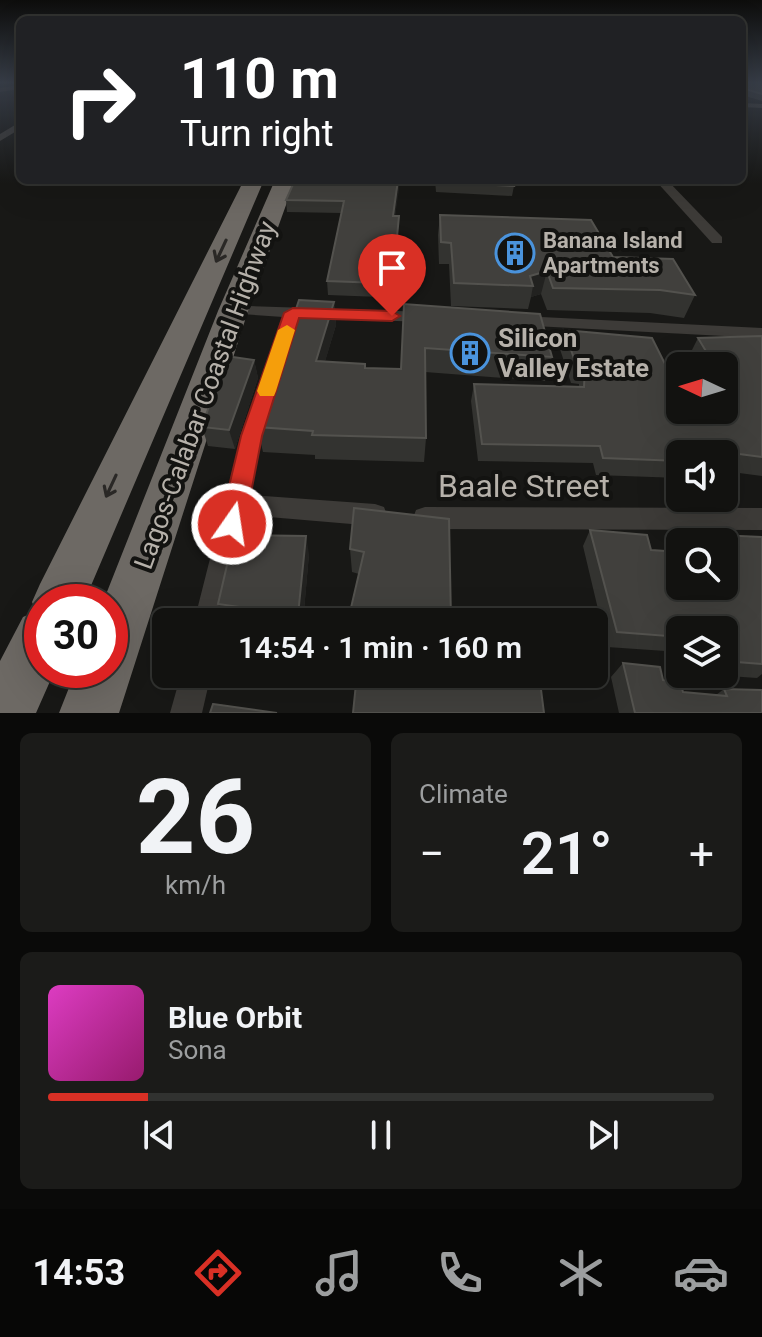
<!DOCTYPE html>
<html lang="en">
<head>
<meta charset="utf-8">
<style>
  :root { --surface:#121210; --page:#1b1b19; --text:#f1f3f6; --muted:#9c9e9f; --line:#313230; --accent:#d93025 }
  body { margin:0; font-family:Roboto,sans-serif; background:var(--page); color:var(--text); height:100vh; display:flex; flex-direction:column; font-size:30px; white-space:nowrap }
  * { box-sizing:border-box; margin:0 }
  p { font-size:26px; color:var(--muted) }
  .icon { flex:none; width:44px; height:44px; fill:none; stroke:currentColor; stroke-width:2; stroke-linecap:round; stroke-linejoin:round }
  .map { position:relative; height:713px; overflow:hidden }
  .details { display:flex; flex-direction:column; gap:20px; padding:20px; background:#0a0a09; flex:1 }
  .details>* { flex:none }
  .top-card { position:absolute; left:16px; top:16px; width:730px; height:168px; border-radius:12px; box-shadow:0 8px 32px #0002,0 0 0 2px var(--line); background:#202124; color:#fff; overflow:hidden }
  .needle { width:52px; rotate:274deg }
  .tools { position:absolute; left:666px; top:352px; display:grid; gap:16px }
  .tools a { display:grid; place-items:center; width:72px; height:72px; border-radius:12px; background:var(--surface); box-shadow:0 8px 32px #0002,0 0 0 2px var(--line); font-size:40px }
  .speed { position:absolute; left:24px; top:584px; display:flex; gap:16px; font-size:40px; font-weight:700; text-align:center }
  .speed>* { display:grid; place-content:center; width:104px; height:104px; border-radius:50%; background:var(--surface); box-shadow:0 8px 32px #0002,0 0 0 2px var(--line); line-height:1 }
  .speed .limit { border:12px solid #d22; background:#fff; color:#111 }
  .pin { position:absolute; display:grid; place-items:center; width:68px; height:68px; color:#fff; margin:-82px -34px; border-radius:50% 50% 50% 0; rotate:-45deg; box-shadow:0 0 8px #0007 }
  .pin .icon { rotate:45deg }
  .me { position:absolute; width:88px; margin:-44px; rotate:13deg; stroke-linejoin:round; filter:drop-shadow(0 0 6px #0008) }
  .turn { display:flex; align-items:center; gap:28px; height:168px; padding:0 32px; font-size:36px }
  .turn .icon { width:104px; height:104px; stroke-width:2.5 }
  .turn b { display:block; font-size:56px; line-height:68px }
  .big { font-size:60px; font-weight:600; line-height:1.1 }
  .details .widget { flex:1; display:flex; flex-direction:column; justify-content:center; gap:12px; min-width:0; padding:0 28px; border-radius:12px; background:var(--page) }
  .details .dial { align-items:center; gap:0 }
  .dial b { font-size:104px; line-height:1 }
  .song { display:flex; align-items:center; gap:24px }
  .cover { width:96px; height:96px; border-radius:12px; background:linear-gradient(135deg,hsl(310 70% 55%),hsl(320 70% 35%)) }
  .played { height:8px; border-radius:4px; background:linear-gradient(90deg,var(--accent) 15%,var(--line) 15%) }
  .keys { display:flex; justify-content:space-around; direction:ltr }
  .heat { display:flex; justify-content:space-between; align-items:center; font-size:44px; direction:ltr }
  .details .tiles { flex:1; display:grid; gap:20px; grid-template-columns:1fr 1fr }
  .widget:last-child { grid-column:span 2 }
  .trip { position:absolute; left:152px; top:608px; width:456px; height:80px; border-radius:12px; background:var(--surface); box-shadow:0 8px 32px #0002,0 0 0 2px var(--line); font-weight:600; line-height:80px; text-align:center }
  .menu { display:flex; height:128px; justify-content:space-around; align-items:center; background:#070706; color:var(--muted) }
  .menu .icon { width:56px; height:56px }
  .menu .on { color:var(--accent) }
  .menu b { font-size:36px; color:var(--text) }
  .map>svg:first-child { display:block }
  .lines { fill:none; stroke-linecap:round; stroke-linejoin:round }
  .canal { fill:#3a312e; fill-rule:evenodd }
  .street { fill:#3d3b38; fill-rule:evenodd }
  .highway { fill:#6d6964; fill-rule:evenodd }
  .wall { fill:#333330 }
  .shaded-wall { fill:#222220 }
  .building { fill:#41403d; stroke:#53524e; stroke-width:2 }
  .oneway { stroke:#2a2826 }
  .route { fill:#d93025; stroke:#8d1f18; stroke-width:2 }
  .slow { fill:#f59e0b }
  .labels { text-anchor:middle; stroke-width:8; stroke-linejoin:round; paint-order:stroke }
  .far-poi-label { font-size:22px; font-weight:bold; fill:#b6b1aa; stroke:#131311; text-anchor:start }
  .poi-label { font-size:26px; font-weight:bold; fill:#b6b1aa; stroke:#131311; text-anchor:start }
  .street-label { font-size:26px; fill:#b6b1aa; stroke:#131311 }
  .near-street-label { font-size:32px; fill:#b6b1aa; stroke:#131311 }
</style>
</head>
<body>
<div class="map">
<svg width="762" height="713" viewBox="0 0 762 713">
  <rect width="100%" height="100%" fill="#181816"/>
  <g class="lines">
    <!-- canal -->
    <path class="canal" d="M 20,85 L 20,89 L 0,92 L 0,88 Z"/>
    <!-- street -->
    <g class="street">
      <path d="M 742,103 L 762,104 L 762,108 L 742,107 Z"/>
      <path d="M 20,122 L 20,129 L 0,141 L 0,134 Z"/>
      <path d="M 655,180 L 667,180 L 722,237 L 722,243 L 712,243 Z"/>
      <path d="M 247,306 L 428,312 L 436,317 L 428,322 L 300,318 L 263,436 L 250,495 L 375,504 L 384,507 L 387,515 L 384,523 L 375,526 L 245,515 L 222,622 L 194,622 L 241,436 L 283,317 L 241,314 L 239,311 L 241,308 Z"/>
      <path d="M 521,316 L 762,328 L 762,338 L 515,325 L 513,321 L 515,317 Z"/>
      <path d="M 425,507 L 762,508 L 762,530 L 425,529 L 416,526 L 413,518 L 416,510 Z"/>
      <path d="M 181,674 L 211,674 L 202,713 L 170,713 Z"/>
    </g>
    <!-- highway -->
    <g class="highway">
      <path d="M 244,180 L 264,180 L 84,602 L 42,602 L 42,670 L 55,670 L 36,713 L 0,713 L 0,661 L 23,617 L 36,611 L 32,602 L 40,584 Z"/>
      <path d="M 275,180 L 295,180 L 248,311 L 119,713 L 59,713 L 76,670 L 110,670 L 110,602 L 103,602 L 218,311 Z"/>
    </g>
  </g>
  <!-- wall -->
  <g class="wall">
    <path d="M 742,83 L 762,83 L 762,101 L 742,95 Z"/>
    <path d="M 399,180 L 395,216 L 399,216 L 396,260 L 391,260 L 390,271 L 404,271 L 403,285 L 400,305 L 380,303 L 380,297 L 328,295 L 327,281 L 341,213 L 287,212 L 286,200 Z"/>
    <path d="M 435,180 L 512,180 L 514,186 L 512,196 L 436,192 Z"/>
    <path d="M 440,215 L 613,257 L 695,295 L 684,318 L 650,313 L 547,310 L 541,294 L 531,297 L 528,309 L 451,306 L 449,264 L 439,264 L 438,235 Z"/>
    <path d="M 334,302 L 336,325 L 325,361 L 366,368 L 401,369 L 404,304 L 552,357 L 545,381 L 425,372 L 426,438 L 424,462 L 315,459 L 315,455 L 263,452 L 257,427 Z"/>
    <path d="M 564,330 L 680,410 L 724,410 L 724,366 L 696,366 L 690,354 L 698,338 L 762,336 L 762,476 L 724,471 L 724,454 L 680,454 L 680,478 L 596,475 L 593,463 L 478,461 L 471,401 L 474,384 L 579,386 L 579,384 L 571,383 L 559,346 Z"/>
    <path d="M 254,360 L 258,378 L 235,449 L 208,446 L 202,427 Z"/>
    <path d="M 354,508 L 451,620 L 450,622 L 351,622 L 350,612 L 359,574 L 352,572 L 350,549 Z"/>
    <path d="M 590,530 L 651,550 L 724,586 L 724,542 L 714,542 L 719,535 L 762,537 L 762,674 L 757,678 L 700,674 L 724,674 L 724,630 L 680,630 L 680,652 L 607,647 L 583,546 Z"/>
    <path d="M 309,554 L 303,622 L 236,622 L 225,621 L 218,604 Z"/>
    <path d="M 623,663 L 663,680 L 683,692 L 716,695 L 724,689 L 762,713 L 619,713 L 611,677 Z"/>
  </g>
  <!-- shaded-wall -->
  <g class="shaded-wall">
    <path d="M 399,180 L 399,190 L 393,229 L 393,216 Z"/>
    <path d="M 404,271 L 403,285 L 400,305 L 400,291 Z"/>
    <path d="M 547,271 L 541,294 L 531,297 L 533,286 L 530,276 Z"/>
    <path d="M 334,302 L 336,325 L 318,385 L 316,361 Z"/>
    <path d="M 254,360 L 258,378 L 235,449 L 229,430 Z"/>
    <path d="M 306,536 L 309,554 L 303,622 L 300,622 L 298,615 Z"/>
  </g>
  <!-- building -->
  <g class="building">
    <path d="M 742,83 L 762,83 L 762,94 L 742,88 Z"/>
    <path d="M 295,180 L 398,180 L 393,216 L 399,216 L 396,247 L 391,247 L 389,271 L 404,271 L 400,291 L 380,289 L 381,283 L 327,281 L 344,201 L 286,200 Z"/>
    <path d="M 436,180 L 512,180 L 514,186 L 437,182 Z"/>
    <path d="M 440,215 L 591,220 L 613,257 L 673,259 L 695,295 L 660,290 L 553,288 L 547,271 L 530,276 L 533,286 L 454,283 L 451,243 L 441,242 Z"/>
    <path d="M 299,300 L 334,302 L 316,361 L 365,364 L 365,368 L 401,369 L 404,304 L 540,314 L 552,357 L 425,348 L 426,438 L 312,435 L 313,431 L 257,427 Z"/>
    <path d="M 564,330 L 652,338 L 670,374 L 677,374 L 680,383 L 680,410 L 724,410 L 724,393 L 732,394 L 724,381 L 724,366 L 715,366 L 698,338 L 762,336 L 762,457 L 701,449 L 703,454 L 680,454 L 680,461 L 603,458 L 600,446 L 482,444 L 474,384 L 584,387 L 585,367 L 577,367 Z"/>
    <path d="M 226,356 L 254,360 L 229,430 L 202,427 Z"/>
    <path d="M 354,508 L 449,519 L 451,620 L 350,612 L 364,552 L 350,549 Z"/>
    <path d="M 590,530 L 647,535 L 651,550 L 680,552 L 680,586 L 724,586 L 724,554 L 728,554 L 724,545 L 724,542 L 723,542 L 719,535 L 762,537 L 762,664 L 724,661 L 724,630 L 680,630 L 680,637 L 617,632 Z"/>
    <path d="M 234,535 L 306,536 L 298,615 L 218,604 Z"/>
    <path d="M 623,663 L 660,667 L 663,680 L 680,682 L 683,692 L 727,696 L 724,689 L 762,690 L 762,713 L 635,713 Z"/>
    <path d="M 357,674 L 539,674 L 544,713 L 353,713 Z"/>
    <path d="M 213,704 L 277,713 L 210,713 Z"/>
  </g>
  <!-- one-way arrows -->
  <defs><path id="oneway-shaft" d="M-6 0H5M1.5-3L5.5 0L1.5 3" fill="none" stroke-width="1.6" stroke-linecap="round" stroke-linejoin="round" transform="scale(2)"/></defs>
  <g class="oneway">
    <use href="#oneway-shaft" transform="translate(221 251) rotate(115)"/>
    <use href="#oneway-shaft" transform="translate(111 486) rotate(115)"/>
  </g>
  <!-- sky -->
  <linearGradient id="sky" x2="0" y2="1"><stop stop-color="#0d0d0c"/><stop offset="0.45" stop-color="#373d47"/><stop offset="1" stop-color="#373d47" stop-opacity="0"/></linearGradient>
  <rect width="762" height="183" fill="url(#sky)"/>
  <!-- route -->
  <path class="route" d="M 293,308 L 392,311 L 400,316 L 392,321 L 299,318 L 262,436 L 245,524 L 241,531 L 232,535 L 224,531 L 220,524 L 241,436 L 284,313 Z"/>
  <!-- slow -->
  <path class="slow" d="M 287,325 L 295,330 L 276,391 L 274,396 L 260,396 L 257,391 L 278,330 Z"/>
  <!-- icons -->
  <defs>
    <symbol id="building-ring" viewBox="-11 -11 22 22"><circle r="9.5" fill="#131311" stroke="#4a93dc" stroke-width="1.5"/><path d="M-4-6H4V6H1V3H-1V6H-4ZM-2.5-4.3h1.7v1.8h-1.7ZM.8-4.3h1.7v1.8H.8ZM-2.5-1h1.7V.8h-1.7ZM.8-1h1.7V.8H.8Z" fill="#4a93dc"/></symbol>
  </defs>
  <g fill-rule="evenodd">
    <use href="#building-ring" x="493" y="231" width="44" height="44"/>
    <use href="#building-ring" x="448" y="331" width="44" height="44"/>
  </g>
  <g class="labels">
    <!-- far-poi labels -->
    <g class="far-poi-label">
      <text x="543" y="248">Banana Island<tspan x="543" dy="25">Apartments</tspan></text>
    </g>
    <!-- poi labels -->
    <g class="poi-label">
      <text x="498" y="347">Silicon<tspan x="498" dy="30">Valley Estate</tspan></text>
    </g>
    <!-- street labels -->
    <g class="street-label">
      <text transform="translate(205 395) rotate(-70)" y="9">Lagos-Calabar Coastal Highway</text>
    </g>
    <!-- near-street labels -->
    <g class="near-street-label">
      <text x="524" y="497">Baale Street</text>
    </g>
  </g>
</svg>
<div class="tools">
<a><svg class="needle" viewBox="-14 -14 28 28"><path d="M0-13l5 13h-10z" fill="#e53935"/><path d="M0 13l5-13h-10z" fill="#9c9e9f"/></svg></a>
<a><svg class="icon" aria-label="sound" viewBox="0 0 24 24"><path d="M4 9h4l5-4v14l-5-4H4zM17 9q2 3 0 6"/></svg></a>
<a><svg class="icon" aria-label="search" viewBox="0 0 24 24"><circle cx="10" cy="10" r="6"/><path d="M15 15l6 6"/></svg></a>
<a><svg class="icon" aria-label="layers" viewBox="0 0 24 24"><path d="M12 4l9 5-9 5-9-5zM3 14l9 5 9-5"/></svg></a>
</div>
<div class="speed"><div class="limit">30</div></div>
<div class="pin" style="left:392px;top:316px;background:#d93025"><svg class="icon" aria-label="arrive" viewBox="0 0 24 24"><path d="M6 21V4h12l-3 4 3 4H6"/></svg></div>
<svg class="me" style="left:232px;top:524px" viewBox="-20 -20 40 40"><circle r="17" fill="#d93025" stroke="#fff" stroke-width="3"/><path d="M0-11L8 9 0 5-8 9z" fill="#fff"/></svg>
<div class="trip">14:54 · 1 min · 160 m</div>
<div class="top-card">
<div class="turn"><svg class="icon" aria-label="right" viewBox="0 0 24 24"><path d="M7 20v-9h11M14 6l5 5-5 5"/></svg><div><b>110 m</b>Turn right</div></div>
</div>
</div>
<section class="details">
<div class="tiles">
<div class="widget dial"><b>26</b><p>km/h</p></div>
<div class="widget"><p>Climate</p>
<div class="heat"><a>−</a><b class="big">21°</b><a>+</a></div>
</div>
<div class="widget">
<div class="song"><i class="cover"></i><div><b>Blue Orbit</b><p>Sona</p></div></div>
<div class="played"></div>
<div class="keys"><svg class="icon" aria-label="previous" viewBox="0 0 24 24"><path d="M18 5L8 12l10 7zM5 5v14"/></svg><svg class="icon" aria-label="pause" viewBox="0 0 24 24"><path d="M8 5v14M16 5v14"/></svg><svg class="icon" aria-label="next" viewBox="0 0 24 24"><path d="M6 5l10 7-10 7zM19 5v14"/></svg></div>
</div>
</div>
</section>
<nav class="menu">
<b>14:53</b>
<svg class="icon on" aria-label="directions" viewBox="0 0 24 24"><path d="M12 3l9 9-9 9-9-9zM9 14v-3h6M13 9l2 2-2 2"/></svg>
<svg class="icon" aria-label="music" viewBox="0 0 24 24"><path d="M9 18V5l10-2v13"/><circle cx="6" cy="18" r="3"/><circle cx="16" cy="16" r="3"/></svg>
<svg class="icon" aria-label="phone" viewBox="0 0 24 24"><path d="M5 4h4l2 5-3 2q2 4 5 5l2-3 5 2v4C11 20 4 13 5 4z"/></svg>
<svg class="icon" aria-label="climate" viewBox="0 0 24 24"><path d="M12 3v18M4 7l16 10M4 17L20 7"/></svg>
<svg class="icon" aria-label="car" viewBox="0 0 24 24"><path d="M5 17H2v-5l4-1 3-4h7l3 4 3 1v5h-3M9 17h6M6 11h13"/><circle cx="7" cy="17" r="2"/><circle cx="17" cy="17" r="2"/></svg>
</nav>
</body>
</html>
